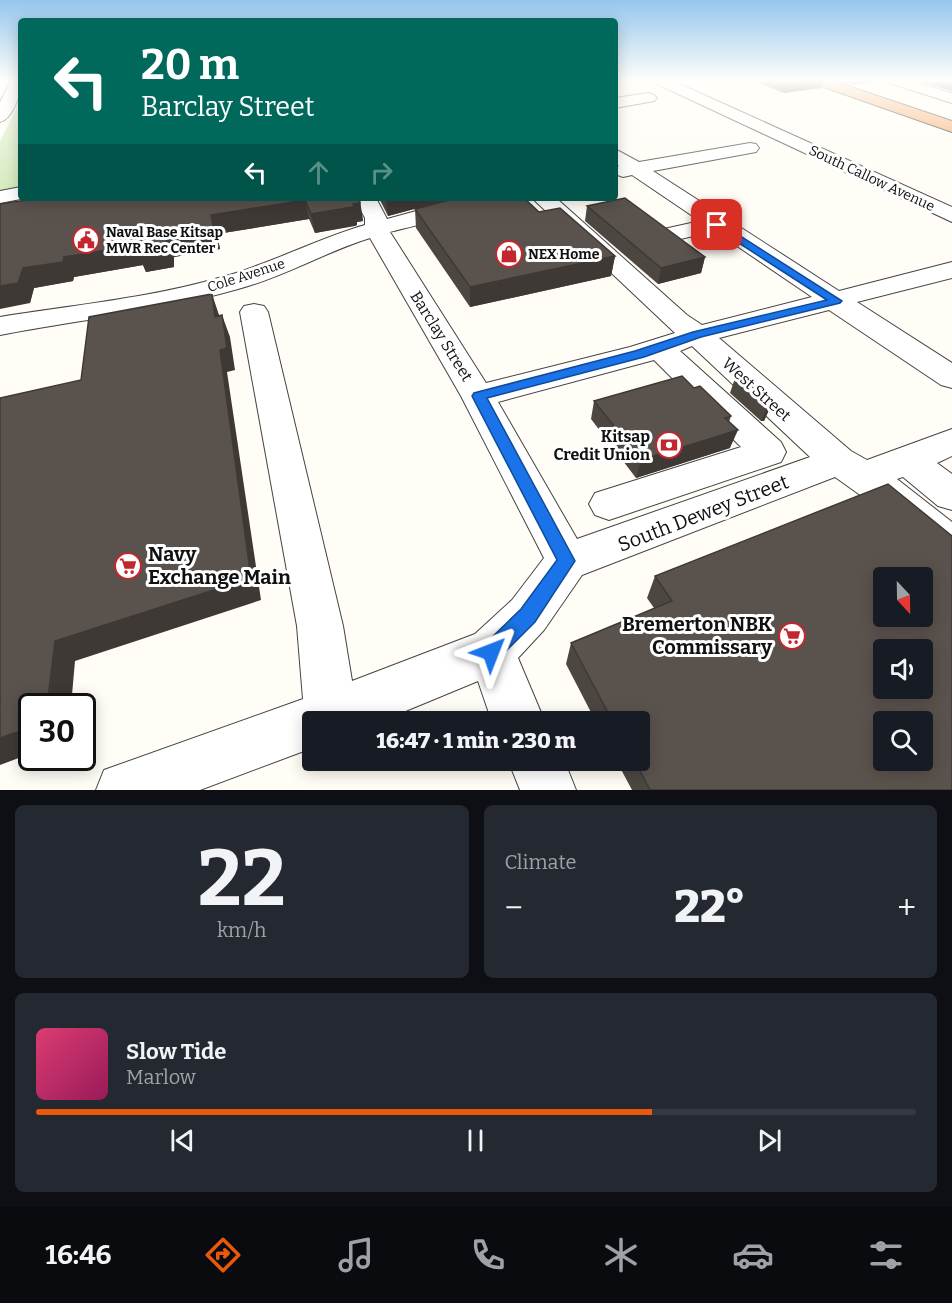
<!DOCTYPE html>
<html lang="en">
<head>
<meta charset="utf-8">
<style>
  :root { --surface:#171b24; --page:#242831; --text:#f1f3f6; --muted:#9ea1a6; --line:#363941; --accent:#ea580c }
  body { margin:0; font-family:Bitter,serif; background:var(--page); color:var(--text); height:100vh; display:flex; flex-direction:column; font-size:22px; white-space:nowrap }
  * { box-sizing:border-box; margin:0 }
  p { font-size:20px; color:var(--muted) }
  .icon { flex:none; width:33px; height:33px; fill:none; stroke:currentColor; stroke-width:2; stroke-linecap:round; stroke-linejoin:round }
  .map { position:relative; height:790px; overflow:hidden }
  .panel { display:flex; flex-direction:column; gap:15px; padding:15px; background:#0d0f14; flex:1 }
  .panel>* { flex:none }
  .hud { position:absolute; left:18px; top:18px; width:600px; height:183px; border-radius:6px; box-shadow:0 3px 15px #0003; background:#00695c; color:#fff; overflow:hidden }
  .needle { width:39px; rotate:158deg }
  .controls { position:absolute; left:873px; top:567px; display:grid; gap:12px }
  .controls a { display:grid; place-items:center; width:60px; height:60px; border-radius:6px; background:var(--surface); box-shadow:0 3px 15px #0003; font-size:30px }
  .speed { position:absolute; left:18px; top:693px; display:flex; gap:12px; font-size:30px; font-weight:700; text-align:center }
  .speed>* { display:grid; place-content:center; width:78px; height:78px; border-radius:50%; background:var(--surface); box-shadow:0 3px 15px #0003; line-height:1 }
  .speed .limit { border:3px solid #111; border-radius:9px; background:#fff; color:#111 }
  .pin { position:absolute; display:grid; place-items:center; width:51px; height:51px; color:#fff; margin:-26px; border-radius:12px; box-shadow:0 3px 9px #0006 }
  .me { position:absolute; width:66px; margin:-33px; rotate:45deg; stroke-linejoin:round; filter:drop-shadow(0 0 4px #0008) }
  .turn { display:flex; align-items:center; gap:21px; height:126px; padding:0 24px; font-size:27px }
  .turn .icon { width:78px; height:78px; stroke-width:2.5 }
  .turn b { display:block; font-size:42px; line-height:51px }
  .lanes { display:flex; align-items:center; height:57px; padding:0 24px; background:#0003; justify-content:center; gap:30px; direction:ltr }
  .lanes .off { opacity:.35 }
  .big { font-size:45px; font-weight:800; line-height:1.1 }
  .panel .tile { flex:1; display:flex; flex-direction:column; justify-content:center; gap:9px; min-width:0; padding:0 21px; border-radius:9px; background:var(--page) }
  .panel .dial { align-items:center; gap:0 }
  .dial b { font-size:78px; line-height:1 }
  .song { display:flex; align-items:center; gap:18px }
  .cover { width:72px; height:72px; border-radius:9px; background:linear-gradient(135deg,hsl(340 70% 55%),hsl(330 70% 35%)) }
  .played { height:6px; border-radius:3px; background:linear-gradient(90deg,var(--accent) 70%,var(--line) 70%) }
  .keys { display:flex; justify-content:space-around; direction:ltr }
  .heat { display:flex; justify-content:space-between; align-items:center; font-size:33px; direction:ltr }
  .panel .tiles { flex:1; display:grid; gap:15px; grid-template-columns:1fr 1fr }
  .tile:last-child { grid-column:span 2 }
  .trip { position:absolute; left:302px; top:711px; width:348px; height:60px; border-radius:6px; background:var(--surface); box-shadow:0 3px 15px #0003; font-weight:800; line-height:60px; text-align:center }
  .menu { display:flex; height:96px; justify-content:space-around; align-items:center; background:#090b0e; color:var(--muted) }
  .menu .icon { width:42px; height:42px }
  .menu .current { color:var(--accent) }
  .menu b { font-size:27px; color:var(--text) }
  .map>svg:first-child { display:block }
  .green { fill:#d5ebbd }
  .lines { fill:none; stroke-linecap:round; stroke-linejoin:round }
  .minor-casing { stroke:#444; stroke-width:2 }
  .highway-casing { stroke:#222; stroke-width:2 }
  .minor { fill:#fff; fill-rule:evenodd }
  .highway { fill:#f5a25d; fill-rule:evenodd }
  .wall { fill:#4d4742 }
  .shaded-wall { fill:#3f3936 }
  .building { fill:#5a524d; stroke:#3f3936; stroke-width:1.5; fill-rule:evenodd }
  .route { fill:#1a73e8; stroke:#114b97; stroke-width:1.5 }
  .labels { text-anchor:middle; stroke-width:6; stroke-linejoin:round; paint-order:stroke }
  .far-street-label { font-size:14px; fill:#111; stroke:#fff }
  .far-poi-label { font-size:14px; font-weight:bold; fill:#111; stroke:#fff; text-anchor:start }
  .street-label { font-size:16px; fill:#111; stroke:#fff }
  .poi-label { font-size:16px; font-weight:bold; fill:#111; stroke:#fff; text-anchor:end }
  .near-street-label { font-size:20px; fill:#111; stroke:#fff }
  .near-poi-label { font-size:20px; font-weight:bold; fill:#111; stroke:#fff; text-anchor:start }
</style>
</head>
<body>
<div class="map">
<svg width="952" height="790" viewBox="0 0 952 790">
  <rect width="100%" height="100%" fill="#fffdf5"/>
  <!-- green -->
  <path class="green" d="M 21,100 L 21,191 L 0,194 L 0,141 Z"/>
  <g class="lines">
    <defs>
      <g id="minor">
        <path d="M 11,81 L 21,81 C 21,93 13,119 0,122 L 0,102 Z"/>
        <path d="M 655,81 L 673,81 L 952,207 L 952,222 L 657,84 Z"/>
        <path d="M 890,81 L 910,81 L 952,93 L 952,103 L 892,84 Z"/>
        <path d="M 649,93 L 654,95 L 657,98 L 654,101 L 615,108 L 615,98 Z"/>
        <path d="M 750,143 L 756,144 L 759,148 L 756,152 L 653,171 L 839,291 L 952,262 L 952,278 L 857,302 L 952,363 L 952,388 L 941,385 L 829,310 L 719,338 L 851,451 L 867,460 L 952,429 L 952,456 L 937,463 L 952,474 L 952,510 L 938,506 L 903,477 L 897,479 L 952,522 L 952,565 L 937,560 L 884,512 L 835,477 L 582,575 L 544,630 L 518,658 L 545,722 L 492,722 L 478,681 L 379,722 L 312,722 L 312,748 L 200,790 L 96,790 L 104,770 L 303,699 L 297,626 L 240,312 L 244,306 L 254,304 L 264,306 L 268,312 L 343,626 L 352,681 L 475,634 L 512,600 L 544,558 L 461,396 L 370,238 C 325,252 284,277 238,289 C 161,311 79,320 0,335 L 0,317 C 73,305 151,298 222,277 C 271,264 316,239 365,225 L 365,218 L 354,198 L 376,198 L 387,219 L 464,198 L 496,198 C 487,210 409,227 390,232 L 486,383 L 630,347 L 675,333 L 532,198 L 556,198 L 687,315 L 702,325 L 812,297 L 715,231 L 672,241 L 664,239 L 660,234 L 664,229 L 700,221 L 632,175 L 623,177 L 615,174 L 615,168 L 619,166 L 615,163 L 615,149 L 639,162 ZM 692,346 L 810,457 L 577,539 L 498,402 L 654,360 L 741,447 L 595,493 L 589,504 L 595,515 L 609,520 L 781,462 L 786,452 L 781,442 L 680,351 Z"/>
        <path d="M 21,187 L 21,198 L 26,198 L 0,203 L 0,191 Z"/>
        <path d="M 508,760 L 564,760 L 576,790 L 520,790 Z"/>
      </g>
      <path id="highway" d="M 813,81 L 833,81 L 952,121 L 952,132 L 815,84 Z"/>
    </defs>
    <!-- minor casing -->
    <use href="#minor" class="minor-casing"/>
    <!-- highway casing -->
    <use href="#highway" class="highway-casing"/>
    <!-- minor -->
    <use href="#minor" class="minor"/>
    <!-- highway -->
    <use href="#highway" class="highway"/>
  </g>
  <!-- wall -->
  <g class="wall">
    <path d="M 762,81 L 823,81 L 820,88 L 784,93 L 761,84 Z"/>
    <path d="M 839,81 L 878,81 L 851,85 Z"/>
    <path d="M 916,81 L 952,81 L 952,91 Z"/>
    <path d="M 359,198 L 363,221 L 357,222 L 357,225 L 315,233 L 309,219 L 217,234 L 220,249 L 174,257 L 174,267 L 146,272 L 143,265 L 74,277 L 73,281 L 34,288 L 30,303 L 0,204 Z"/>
    <path d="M 379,198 L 455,198 L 388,216 Z"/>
    <path d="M 587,206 L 705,257 L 701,273 L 658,284 L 585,221 Z"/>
    <path d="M 415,209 L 539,212 L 615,256 L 611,276 L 470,307 L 416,228 Z"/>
    <path d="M 736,375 L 772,403 L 764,421 L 761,421 L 730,393 Z"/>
    <path d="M 694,388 L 731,416 L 729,422 L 730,448 L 636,478 L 591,419 L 594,401 Z"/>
    <path d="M 655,576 L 952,790 L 632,790 L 616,760 L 639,760 L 639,722 L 596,722 L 566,664 L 571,643 L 654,608 L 647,598 Z"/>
  </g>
  <!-- shaded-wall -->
  <g class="shaded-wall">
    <path d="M 817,81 L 823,81 L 820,88 L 784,93 L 786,84 Z"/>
    <path d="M 853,81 L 878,81 L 851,85 Z"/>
    <path d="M 386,198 L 455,198 L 388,216 Z"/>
    <path d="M 305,200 L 309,219 L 217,234 L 220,249 L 174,257 L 174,267 L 146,272 L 143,265 L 74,277 L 73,281 L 34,288 L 30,303 L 0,309 L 0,286 L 23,268 L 64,257 L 139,245 L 167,238 L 211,215 Z"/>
    <path d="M 360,200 L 363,221 L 357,222 L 357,225 L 355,226 L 315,233 L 311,214 L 353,204 Z"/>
    <path d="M 615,256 L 611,276 L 470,307 L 470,287 Z"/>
    <path d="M 705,257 L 701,273 L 658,284 L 661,268 Z"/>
    <path d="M 212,294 L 219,315 L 223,338 L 215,317 Z"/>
    <path d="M 222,315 L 230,337 L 235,370 L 227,372 L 261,600 L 75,661 L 71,706 L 47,706 L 55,641 L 220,350 Z"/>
    <path d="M 772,403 L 764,421 L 761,421 L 769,404 Z"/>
    <path d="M 738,430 L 730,448 L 636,478 L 641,460 Z"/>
    <path d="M 32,727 L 32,753 L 0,765 L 0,738 Z"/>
  </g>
  <!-- building -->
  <g class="building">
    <path d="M 777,81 L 817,81 L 786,84 Z"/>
    <path d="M 40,198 L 359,198 L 360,203 L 353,204 L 355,207 L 352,207 L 311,214 L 305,200 L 211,215 L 214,230 L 167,238 L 166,247 L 138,252 L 139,245 L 64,257 L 63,262 L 23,268 L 18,283 L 0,286 L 0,204 Z"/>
    <path d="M 457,198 L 524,198 L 539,212 L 560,208 L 615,256 L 470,287 L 415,209 Z"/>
    <path d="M 625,198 L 705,257 L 661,268 L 587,206 Z"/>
    <path d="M 212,294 L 215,317 L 222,315 L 227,348 L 220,350 L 251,578 L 55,641 L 47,706 L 32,706 L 32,727 L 0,738 L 0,398 L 81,380 L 89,317 Z"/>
    <path d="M 740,374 L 772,403 L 769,404 L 736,375 Z"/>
    <path d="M 682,376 L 694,388 L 700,386 L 731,416 L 725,418 L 738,430 L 641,460 L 594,401 Z"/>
    <path d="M 888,484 L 952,536 L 952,790 L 650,790 L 634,760 L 639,760 L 639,722 L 613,722 L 571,643 L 672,601 L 655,576 ZM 884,578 L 922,578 L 922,616 L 884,616 ZM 884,650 L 922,650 L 922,688 L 884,688 ZM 884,722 L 922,722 L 922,760 L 884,760 Z"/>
  </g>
  <!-- sky -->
  <linearGradient id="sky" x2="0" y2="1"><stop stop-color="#95c6ee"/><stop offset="0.42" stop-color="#fffefa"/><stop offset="1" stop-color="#fffefa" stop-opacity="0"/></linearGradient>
  <rect width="952" height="191" fill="url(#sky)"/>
  <!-- route -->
  <path class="route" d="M 714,223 L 720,223 L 842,301 L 840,303 L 701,337 L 644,357 L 487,398 L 575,561 L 535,622 L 498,659 L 491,662 L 484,659 L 481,652 L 484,645 L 521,609 L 557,560 L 472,396 L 474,393 L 635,351 L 693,332 L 827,300 L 714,227 Z"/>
  <!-- icons -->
  <defs>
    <symbol id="civic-ring" viewBox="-11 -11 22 22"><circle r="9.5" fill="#fff" stroke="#c4262e" stroke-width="1.5"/><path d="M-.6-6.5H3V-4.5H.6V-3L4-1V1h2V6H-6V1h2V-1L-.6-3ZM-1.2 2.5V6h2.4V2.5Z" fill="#c4262e"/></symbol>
    <symbol id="shop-ring" viewBox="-11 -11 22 22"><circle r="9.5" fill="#fff" stroke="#c4262e" stroke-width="1.5"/><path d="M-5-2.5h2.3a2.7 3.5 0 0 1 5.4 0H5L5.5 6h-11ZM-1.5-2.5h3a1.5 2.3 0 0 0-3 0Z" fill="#c4262e"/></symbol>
    <symbol id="bank-ring" viewBox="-11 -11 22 22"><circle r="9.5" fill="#fff" stroke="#c4262e" stroke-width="1.5"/><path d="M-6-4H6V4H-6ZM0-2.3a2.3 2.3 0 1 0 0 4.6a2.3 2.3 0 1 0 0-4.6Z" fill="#c4262e"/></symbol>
    <symbol id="supermarket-ring" viewBox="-11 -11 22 22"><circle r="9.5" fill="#fff" stroke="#c4262e" stroke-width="1.5"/><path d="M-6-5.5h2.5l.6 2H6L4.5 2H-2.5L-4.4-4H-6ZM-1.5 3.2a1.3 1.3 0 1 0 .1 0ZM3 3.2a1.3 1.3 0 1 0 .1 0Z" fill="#c4262e"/></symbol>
  </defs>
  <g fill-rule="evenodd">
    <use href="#civic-ring" x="71" y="225" width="30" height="30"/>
    <use href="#shop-ring" x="494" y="239" width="30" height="30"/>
    <use href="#bank-ring" x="654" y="430" width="30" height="30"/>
    <use href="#supermarket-ring" x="113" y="551" width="30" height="30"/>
    <use href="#supermarket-ring" x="777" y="621" width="30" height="30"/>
  </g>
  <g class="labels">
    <!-- far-street labels -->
    <g class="far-street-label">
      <text transform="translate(872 178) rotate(25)" y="5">South Callow Avenue</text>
      <text transform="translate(246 275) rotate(-18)" y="5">Cole Avenue</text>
    </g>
    <!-- far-poi labels -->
    <g class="far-poi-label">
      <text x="106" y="237">Naval Base Kitsap<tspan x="106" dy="16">MWR Rec Center</tspan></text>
      <text x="528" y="259">NEX Home</text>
    </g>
    <!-- street labels -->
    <g class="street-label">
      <text transform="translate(442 336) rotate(58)" y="6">Barclay Street</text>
      <text transform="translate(757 389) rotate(42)" y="6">West Street</text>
    </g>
    <!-- poi labels -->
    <g class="poi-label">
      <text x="650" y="442">Kitsap<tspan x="650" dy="18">Credit Union</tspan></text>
    </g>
    <!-- near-street labels -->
    <g class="near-street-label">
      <text transform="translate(703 513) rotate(-21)" y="7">South Dewey Street</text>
    </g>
    <!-- near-poi labels -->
    <g class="near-poi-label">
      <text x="148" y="561">Navy<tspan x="148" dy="23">Exchange Main</tspan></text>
      <text x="772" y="631" text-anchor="end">Bremerton NBK<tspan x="772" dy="23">Commissary</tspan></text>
    </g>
  </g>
</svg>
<div class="controls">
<a><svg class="needle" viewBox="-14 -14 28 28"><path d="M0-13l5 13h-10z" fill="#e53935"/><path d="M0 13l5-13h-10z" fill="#9ea1a6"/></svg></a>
<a><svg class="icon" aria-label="sound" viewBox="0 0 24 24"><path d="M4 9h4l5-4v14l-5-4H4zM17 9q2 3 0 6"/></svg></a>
<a><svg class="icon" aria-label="search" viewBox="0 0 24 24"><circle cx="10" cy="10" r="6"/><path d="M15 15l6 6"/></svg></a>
</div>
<div class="speed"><div class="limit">30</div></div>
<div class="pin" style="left:717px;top:225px;background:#d93025"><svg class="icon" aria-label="arrive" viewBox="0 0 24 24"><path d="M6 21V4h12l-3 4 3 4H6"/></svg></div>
<svg class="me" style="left:491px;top:652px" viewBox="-20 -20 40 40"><path d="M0-17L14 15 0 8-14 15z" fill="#1a73e8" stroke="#fff" stroke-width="4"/></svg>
<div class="trip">16:47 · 1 min · 230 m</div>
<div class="hud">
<div class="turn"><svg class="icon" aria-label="left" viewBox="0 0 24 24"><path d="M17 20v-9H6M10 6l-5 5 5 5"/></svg><div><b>20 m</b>Barclay Street</div></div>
<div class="lanes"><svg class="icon" aria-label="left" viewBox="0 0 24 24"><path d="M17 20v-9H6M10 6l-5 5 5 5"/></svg><svg class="icon off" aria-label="ahead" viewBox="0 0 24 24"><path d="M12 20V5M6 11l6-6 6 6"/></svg><svg class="icon off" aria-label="right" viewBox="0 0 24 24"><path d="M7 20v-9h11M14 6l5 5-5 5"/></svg></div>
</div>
</div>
<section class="panel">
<div class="tiles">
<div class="tile dial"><b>22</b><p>km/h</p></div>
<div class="tile"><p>Climate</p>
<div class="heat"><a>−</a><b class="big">22°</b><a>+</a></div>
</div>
<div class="tile">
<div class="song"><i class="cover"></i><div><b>Slow Tide</b><p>Marlow</p></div></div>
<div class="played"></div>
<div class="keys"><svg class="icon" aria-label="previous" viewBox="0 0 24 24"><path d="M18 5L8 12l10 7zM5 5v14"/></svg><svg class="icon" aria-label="pause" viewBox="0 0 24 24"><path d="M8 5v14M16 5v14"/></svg><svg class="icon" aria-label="next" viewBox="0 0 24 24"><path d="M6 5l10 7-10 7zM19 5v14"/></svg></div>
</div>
</div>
</section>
<nav class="menu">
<b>16:46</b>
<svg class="icon current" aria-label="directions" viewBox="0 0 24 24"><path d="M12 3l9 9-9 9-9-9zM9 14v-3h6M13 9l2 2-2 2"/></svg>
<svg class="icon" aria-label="music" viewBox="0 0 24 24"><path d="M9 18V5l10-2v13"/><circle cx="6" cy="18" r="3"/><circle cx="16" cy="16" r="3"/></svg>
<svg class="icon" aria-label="phone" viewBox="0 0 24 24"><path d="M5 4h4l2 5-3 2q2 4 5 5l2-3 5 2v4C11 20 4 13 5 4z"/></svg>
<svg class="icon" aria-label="climate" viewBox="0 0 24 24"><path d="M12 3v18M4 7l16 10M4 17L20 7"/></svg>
<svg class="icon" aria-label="car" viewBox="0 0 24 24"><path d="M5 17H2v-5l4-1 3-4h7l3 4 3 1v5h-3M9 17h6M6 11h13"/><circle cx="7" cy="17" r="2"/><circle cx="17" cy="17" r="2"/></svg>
<svg class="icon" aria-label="filters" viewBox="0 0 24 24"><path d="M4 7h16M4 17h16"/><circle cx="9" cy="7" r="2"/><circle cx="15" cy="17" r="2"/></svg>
</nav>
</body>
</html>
